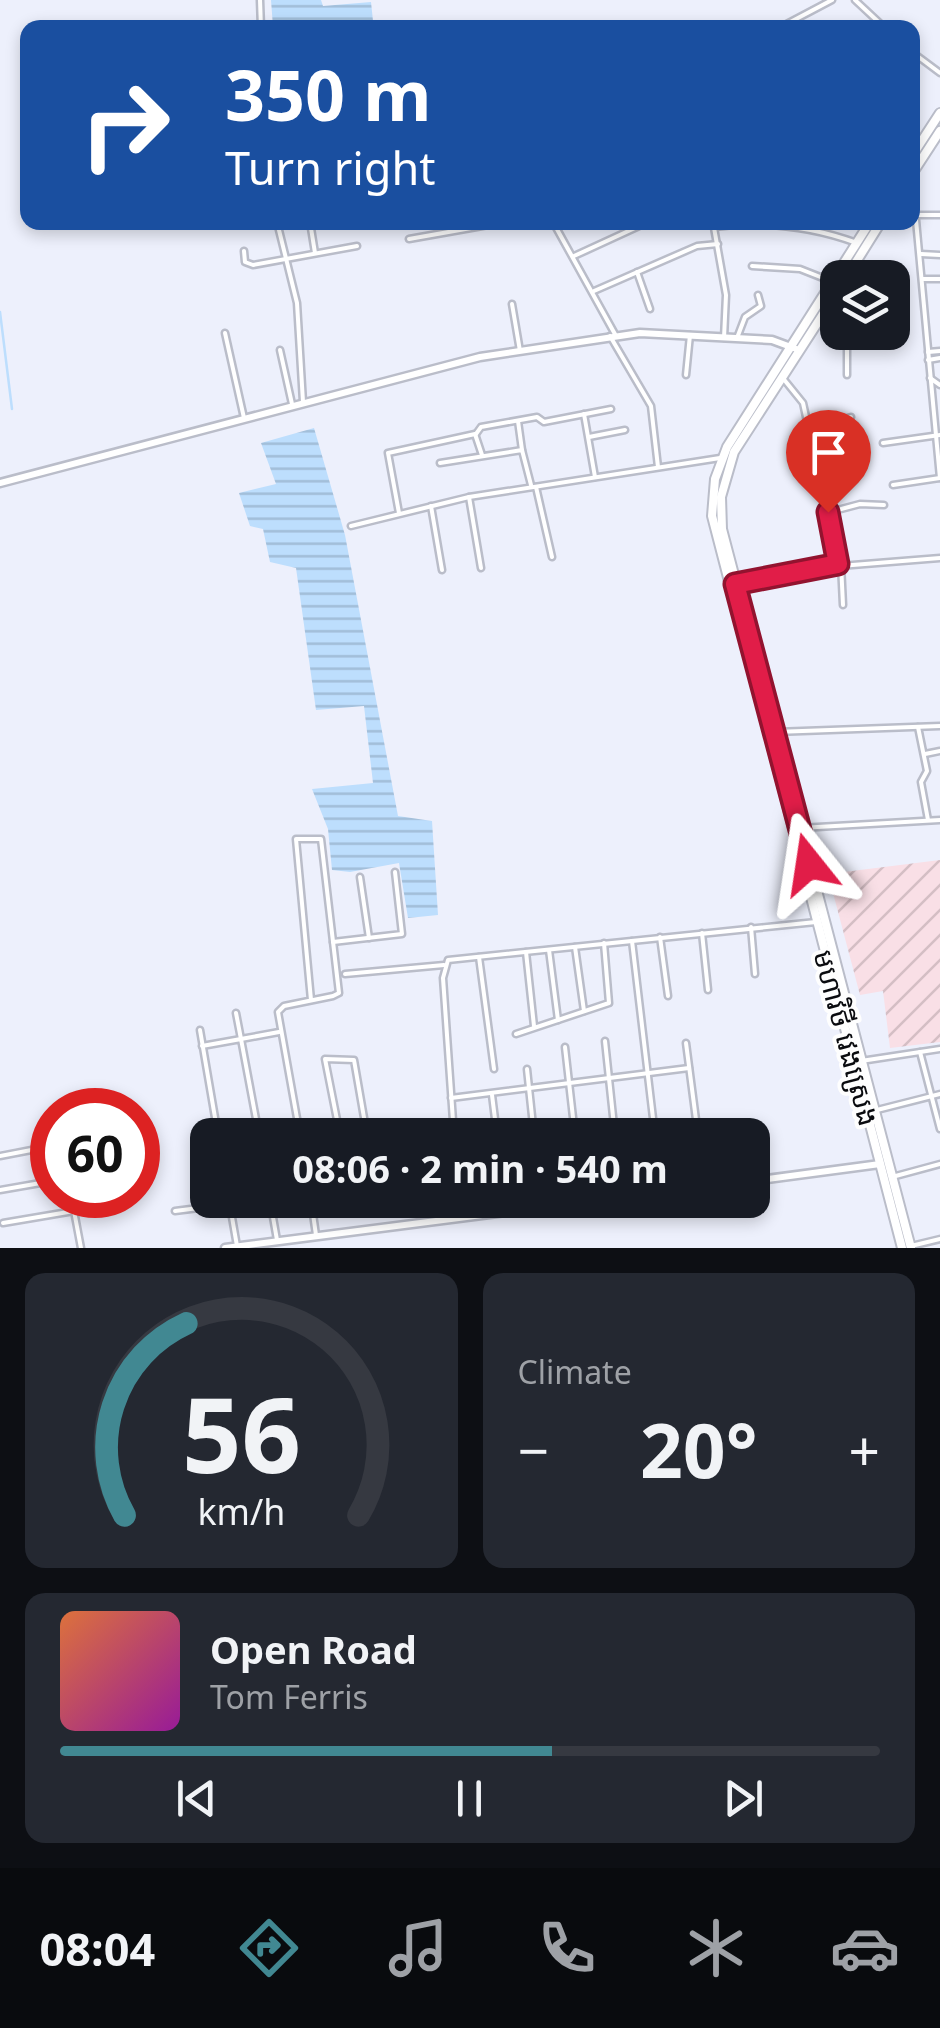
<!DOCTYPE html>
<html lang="en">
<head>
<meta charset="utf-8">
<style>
  :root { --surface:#171b24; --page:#242831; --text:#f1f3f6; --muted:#9ea1a6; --line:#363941; --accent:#418892 }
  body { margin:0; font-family:"Noto Sans","Noto Sans Khmer",sans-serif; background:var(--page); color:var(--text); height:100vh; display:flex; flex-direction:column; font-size:38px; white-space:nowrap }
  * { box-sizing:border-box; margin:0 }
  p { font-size:32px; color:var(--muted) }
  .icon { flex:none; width:55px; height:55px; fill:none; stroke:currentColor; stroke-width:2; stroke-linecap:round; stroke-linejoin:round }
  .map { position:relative; height:1248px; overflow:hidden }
  .side { display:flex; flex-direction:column; gap:25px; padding:25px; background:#0d0f14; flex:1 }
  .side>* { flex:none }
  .hud { position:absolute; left:20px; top:20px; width:900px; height:210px; border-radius:20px; box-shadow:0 5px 15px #0003; background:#1a4fa0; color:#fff; overflow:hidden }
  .fabs { position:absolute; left:820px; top:260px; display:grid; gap:20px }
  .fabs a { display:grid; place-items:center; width:90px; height:90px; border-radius:20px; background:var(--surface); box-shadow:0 5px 15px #0003; font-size:50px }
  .speed { position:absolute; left:30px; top:1088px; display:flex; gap:20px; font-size:50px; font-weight:700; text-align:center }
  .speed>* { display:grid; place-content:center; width:130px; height:130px; border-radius:50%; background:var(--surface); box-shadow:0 5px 15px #0003; line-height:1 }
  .speed .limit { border:15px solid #d22; background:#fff; color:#111 }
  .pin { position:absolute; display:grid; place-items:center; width:85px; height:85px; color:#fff; margin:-102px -42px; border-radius:50% 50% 50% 0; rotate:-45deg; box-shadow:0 0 10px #0007 }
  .pin .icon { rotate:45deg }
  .me { position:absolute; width:110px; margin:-55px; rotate:345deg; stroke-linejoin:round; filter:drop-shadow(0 0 8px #0008) }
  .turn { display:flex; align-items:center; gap:35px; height:210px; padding:0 40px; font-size:45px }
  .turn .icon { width:130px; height:130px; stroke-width:2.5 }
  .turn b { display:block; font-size:70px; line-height:85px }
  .big { font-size:75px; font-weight:700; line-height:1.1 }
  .side .widget { flex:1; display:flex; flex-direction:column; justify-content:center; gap:15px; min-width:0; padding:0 35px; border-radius:20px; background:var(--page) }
  .side .dial { align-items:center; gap:0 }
  .dial svg { height:260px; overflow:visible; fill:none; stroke:var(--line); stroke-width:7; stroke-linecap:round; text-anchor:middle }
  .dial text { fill:var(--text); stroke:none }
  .song { display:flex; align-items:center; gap:30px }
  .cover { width:120px; height:120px; border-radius:15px; background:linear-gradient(135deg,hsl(20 70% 55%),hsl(300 70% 35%)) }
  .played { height:10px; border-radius:5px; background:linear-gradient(90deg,var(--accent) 60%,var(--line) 60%) }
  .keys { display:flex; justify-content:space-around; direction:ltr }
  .heat { display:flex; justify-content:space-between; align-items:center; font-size:55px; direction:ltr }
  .side .tiles { flex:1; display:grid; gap:25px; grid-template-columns:1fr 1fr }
  .widget:last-child { grid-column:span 2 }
  .trip { position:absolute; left:190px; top:1118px; width:580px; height:100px; border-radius:20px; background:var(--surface); box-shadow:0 5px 15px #0003; font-weight:700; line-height:100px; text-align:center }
  .tabs { display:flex; height:160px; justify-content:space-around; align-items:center; background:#090b0e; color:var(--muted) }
  .tabs .icon { width:70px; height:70px }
  .tabs .active { color:var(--accent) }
  .tabs b { font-size:45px; color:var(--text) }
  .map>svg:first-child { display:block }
  .industrial { fill:url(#industrial-furrows) }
  .water { fill:url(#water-rules) }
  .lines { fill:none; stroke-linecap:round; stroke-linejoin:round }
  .stream { stroke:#bddefd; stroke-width:2.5 }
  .street-casing { stroke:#babdc9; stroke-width:9 }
  .secondary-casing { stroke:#babdc9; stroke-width:11 }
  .primary-casing { stroke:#babdc9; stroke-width:12 }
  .street { stroke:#fff; stroke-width:4 }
  .secondary { stroke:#fff; stroke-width:6 }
  .primary { stroke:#fff; stroke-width:8 }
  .route-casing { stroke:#92132f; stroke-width:25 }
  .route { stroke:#e11d48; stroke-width:18 }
  .labels { text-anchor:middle; stroke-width:8; stroke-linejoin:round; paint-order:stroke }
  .street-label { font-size:28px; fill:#0a0b0f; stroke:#fefefe }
</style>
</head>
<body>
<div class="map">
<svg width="940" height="1248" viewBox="0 0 940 1248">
  <defs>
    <pattern id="industrial-furrows" width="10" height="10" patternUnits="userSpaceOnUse" patternTransform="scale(2.5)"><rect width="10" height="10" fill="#f9dfe6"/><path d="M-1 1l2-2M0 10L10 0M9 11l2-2" fill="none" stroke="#d4bec4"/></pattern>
    <pattern id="water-rules" width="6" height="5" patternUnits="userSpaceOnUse" patternTransform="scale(2.5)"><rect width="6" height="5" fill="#bddefd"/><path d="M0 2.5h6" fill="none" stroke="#a1bdd8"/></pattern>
  </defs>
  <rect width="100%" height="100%" fill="#edf0fc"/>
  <!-- industrial -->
  <path class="industrial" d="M 940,860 L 940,1042 L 890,1048 L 883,991 L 860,995 L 828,874 Z"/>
  <!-- water -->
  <g class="water">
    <path d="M 271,0 L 321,0 L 323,6 L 371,2 L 373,21 L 273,27 Z"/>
    <path d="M 314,428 L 345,535 L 398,816 L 432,821 L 438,915 L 408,918 L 399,863 L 350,872 L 332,870 L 328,829 L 312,789 L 373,783 L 364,706 L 316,710 L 296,568 L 270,562 L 263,529 L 250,526 L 239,493 L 276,484 L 261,443 Z"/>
  </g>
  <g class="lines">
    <!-- stream -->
    <path class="stream" d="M 0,312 L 12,409"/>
    <defs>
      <g id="street">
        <path d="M 260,0 L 261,28"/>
        <path d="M 855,0 L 885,28"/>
        <path d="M 779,28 L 832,0"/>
        <path d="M 912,52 L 940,73"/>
        <path d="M 912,177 L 940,478"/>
        <path d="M 918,215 L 940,215"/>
        <path d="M 277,222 L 297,303 L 303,402"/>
        <path d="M 310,222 L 315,253"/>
        <path d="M 553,222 L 616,336"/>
        <path d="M 713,222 L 726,295 L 724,338"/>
        <path d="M 714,227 C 763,221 811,226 857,243"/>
        <path d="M 409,239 L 505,222"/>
        <path d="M 244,251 L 245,262 L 253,265 L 357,246"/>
        <path d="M 921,254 L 940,255"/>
        <path d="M 574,256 L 648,222"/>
        <path d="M 752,266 L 800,269 L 833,282"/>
        <path d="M 637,272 L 650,309"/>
        <path d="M 923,279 L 940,279"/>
        <path d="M 594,291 L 697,246 L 718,244"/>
        <path d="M 512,304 L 520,351"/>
        <path d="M 819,323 L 838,331"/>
        <path d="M 841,332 L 847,336 L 847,375"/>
        <path d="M 225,333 L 244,418"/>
        <path d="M 610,336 L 651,406 L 658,467"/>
        <path d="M 737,338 L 745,317 L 761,306 L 758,295"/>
        <path d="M 280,350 L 292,404"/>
        <path d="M 928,352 L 940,351"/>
        <path d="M 928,360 L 940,358"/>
        <path d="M 686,375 L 690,335"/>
        <path d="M 782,377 L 803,403 L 838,564"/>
        <path d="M 930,378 L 940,385"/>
        <path d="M 584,414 L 595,477"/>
        <path d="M 518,421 L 522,450"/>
        <path d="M 810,428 L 851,417"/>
        <path d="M 476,434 L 481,427 L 537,417 L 544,422 L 611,409"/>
        <path d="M 589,437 L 625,430"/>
        <path d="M 883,443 L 940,435"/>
        <path d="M 440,463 L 522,450 L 531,485"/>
        <path d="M 893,485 L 940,478"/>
        <path d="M 536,487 L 552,557"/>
        <path d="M 469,497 L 481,568"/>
        <path d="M 431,506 L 442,570"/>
        <path d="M 830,512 L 860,504 L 884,505"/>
        <path d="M 399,513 L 388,453 L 475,434 L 482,455"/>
        <path d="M 351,526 L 469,497 L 720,458"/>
        <path d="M 841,564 L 843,605"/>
        <path d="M 737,583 L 790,570 L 940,558"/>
        <path d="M 918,727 L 927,771 L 921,782 L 928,820"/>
        <path d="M 775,732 L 940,726"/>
        <path d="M 925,754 L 940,751"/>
        <path d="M 800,828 L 940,820"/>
        <path d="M 360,877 L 369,938"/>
        <path d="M 751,927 L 755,974"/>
        <path d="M 702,933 L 708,990"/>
        <path d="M 660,937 L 668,996"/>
        <path d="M 632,941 L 655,1135"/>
        <path d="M 333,942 L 402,934 L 395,872"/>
        <path d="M 575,947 L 584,1011"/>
        <path d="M 549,950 L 558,1020"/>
        <path d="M 526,952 L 534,1026"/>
        <path d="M 479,957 L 494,1069"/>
        <path d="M 345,974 L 444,965"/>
        <path d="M 236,1013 L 241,1039 L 279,1032"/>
        <path d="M 200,1030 L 218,1135"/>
        <path d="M 516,1034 L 609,1003 L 604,943"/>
        <path d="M 605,1041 L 615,1135"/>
        <path d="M 686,1043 L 698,1135"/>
        <path d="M 202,1046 L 241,1039 L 259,1135"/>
        <path d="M 565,1047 L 575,1135"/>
        <path d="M 920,1052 L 940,1129"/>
        <path d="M 861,1061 L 940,1049"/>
        <path d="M 527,1069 L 534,1135"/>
        <path d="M 492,1095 L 497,1135"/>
        <path d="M 451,1098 L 689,1068"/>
        <path d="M 877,1110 L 940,1094"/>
        <path d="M 300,1135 L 278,1012 L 284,1006 L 333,996 L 339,993 L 321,839 L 296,839 L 311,1000"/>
        <path d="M 340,1135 L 325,1059 L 354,1060 L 367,1135"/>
        <path d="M 454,1135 L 443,978 L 448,960 L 816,922"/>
        <path d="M 0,1156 L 52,1146"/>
        <path d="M 892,1177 L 940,1164"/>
        <path d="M 0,1190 L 52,1181"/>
        <path d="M 71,1195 L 81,1248"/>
        <path d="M 229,1200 L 237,1246"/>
        <path d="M 270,1200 L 277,1240"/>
        <path d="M 311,1200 L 316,1235"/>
        <path d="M 462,1200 L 464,1217"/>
        <path d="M 504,1200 L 506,1212"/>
        <path d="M 175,1211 L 230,1204"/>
        <path d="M 3,1223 L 74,1211"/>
        <path d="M 911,1246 L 940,1239"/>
      </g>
      <g id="secondary">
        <path d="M 0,483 L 480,357 L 640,333 L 772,340 L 799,350"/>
        <path d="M 752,1181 L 880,1164"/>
        <path d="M 225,1248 L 600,1200"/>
      </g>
      <g id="primary">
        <path d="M 912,156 L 940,113"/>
        <path d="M 912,174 L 940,131"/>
        <path d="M 870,222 L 727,447 L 715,479 L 712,516 L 902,1248"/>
        <path d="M 846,278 L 881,222"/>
        <path d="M 838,291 L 734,452 L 721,497 L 722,529 L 911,1248"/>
      </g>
    </defs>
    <!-- street casing -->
    <use href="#street" class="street-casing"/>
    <!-- secondary casing -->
    <use href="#secondary" class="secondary-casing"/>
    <!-- primary casing -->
    <use href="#primary" class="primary-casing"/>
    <!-- street -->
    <use href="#street" class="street"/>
    <!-- secondary -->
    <use href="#secondary" class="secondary"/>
    <!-- primary -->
    <use href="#primary" class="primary"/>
  </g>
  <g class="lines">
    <defs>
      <path id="route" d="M 809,864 L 735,584 L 838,564 L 828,512"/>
    </defs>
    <!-- route casing -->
    <use href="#route" class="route-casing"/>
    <!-- route -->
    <use href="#route" class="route"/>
  </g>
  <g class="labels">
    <!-- street labels -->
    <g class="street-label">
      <text transform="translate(846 1038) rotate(75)" y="10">មហាវិថី វេងស្រេង</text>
    </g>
  </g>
</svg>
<div class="fabs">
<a><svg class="icon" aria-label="layers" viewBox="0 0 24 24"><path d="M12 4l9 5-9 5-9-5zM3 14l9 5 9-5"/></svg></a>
</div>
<div class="speed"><div class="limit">60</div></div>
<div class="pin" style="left:828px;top:512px;background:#d93025"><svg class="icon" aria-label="arrive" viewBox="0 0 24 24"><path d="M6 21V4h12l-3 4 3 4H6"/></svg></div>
<svg class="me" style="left:809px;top:864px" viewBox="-20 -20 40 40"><path d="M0-17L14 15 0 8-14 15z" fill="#e11d48" stroke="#fff" stroke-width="4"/></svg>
<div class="trip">08:06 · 2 min · 540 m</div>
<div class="hud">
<div class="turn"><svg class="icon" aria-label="right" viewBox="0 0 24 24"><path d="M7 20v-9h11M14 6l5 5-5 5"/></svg><div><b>350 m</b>Turn right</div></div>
</div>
</div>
<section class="side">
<div class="tiles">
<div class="widget dial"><svg viewBox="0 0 100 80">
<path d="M14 69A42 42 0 1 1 86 69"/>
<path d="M14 69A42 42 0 0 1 33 10" stroke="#418892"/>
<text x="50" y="56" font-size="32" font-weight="700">56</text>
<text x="50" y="72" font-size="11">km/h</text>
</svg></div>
<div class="widget"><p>Climate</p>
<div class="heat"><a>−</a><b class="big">20°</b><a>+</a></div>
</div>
<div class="widget">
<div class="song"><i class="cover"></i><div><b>Open Road</b><p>Tom Ferris</p></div></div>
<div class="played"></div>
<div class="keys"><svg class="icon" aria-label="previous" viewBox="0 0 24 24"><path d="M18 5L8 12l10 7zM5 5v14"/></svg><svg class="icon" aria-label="pause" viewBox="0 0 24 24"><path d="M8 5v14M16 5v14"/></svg><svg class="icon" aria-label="next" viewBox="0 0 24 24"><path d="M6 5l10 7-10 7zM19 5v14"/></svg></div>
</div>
</div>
</section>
<nav class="tabs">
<b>08:04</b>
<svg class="icon active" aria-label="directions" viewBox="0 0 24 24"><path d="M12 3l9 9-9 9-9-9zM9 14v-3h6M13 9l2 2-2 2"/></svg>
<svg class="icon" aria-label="music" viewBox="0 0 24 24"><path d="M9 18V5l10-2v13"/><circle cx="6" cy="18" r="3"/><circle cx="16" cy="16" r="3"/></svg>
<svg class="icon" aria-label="phone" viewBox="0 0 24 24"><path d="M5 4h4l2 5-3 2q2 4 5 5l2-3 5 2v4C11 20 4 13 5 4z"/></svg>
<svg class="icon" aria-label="climate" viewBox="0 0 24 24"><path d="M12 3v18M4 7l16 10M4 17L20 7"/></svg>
<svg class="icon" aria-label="car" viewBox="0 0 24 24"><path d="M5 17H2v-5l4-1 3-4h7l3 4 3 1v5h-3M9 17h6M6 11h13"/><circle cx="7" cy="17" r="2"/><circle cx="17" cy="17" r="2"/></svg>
</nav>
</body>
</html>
